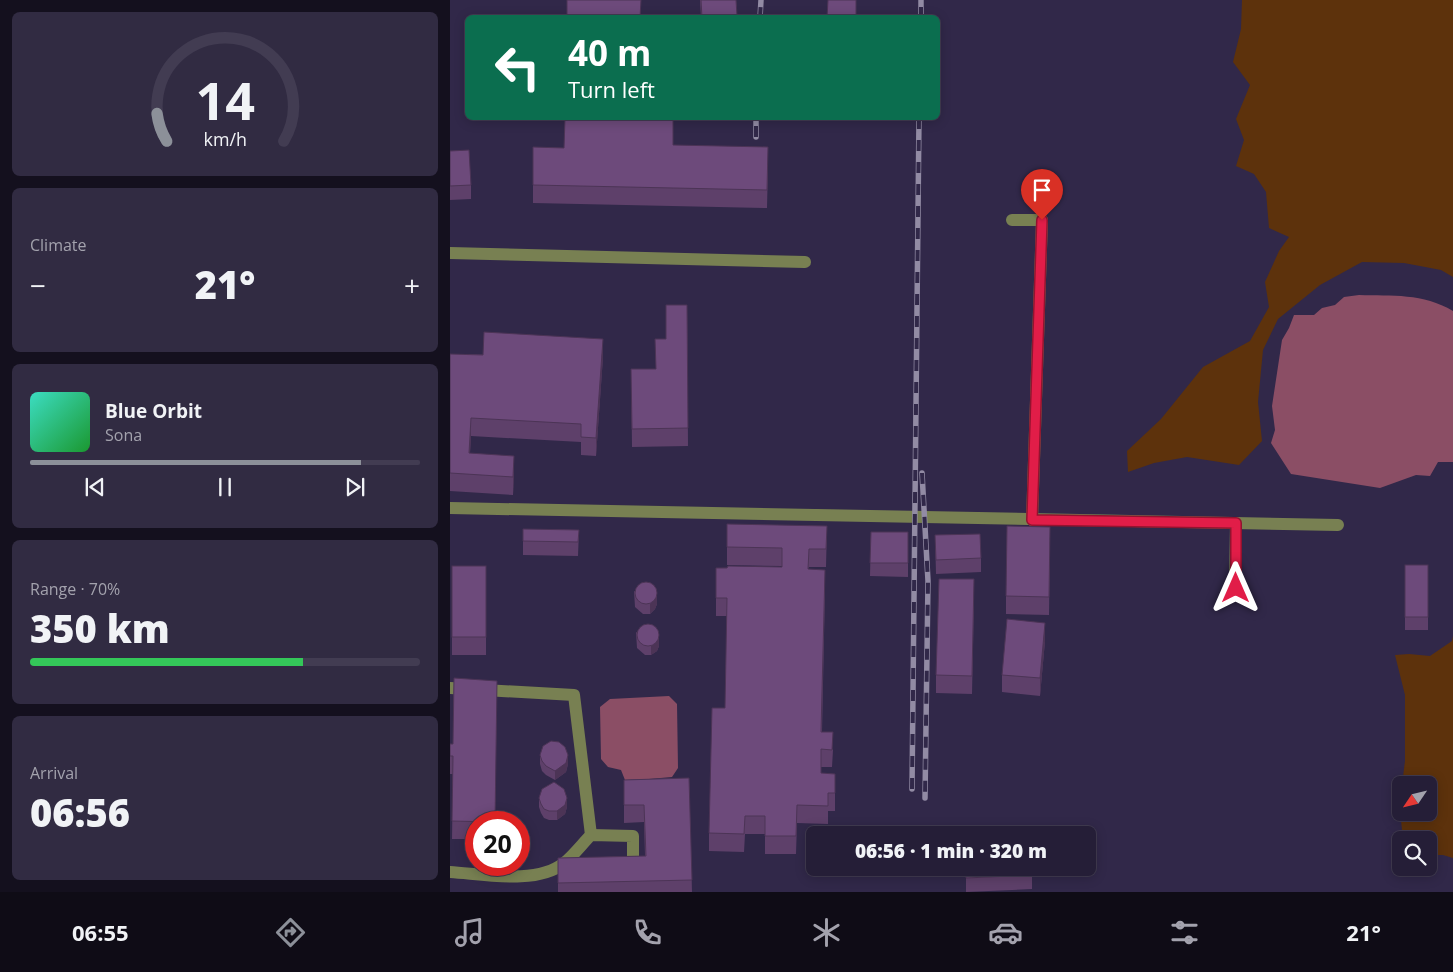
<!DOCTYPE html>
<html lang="en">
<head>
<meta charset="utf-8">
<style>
  :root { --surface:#251e37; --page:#312b42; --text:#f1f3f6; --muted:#a3a2ad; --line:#423c52; --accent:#8c9099 }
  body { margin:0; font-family:"Open Sans",sans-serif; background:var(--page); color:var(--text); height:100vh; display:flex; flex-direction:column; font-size:19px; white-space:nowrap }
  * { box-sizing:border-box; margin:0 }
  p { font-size:16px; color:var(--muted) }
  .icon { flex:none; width:28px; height:28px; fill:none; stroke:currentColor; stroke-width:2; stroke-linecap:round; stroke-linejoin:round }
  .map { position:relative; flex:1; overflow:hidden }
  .side { display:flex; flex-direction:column; gap:12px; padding:12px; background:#14101e; width:450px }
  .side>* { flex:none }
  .banner { position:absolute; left:15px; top:15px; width:475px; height:105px; border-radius:8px; box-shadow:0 2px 12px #0003,0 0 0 1px var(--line); background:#0b6e4f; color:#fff; overflow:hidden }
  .needle { width:32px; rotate:235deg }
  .controls { position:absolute; left:942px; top:776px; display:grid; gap:10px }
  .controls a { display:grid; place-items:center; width:45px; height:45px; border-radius:8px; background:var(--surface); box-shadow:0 2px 12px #0003,0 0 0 1px var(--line); font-size:25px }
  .speed { position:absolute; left:15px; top:811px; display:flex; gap:10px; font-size:25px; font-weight:700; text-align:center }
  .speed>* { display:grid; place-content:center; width:65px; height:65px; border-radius:50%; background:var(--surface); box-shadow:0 2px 12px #0003,0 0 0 1px var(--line); line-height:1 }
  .speed .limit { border:8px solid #d22; background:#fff; color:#111 }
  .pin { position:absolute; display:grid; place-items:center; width:42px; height:42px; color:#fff; margin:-51px -21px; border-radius:50% 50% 50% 0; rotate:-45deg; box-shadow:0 0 5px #0007 }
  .pin .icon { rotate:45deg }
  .me { position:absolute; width:55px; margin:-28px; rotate:0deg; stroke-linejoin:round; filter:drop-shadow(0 0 4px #0008) }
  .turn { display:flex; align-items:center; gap:18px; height:105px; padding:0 20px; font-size:22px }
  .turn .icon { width:65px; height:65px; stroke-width:2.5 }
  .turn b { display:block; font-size:35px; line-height:42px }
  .big { font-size:38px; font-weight:800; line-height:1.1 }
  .side .tile { flex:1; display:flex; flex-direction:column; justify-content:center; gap:8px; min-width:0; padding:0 18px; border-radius:8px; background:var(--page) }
  .side .dial { align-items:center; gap:0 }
  .dial svg { height:130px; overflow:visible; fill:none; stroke:var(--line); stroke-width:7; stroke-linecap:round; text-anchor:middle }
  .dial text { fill:var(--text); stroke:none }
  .song { display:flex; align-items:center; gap:15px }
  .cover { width:60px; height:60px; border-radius:8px; background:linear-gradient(135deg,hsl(170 70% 55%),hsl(130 70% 35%)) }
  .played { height:5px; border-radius:2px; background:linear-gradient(90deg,var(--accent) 85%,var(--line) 85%) }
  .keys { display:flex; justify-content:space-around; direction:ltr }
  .heat { display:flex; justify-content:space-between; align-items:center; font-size:28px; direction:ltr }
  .charge { height:8px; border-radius:4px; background:linear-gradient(90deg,#34c759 70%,var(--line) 0) }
  .trip { position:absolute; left:356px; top:826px; width:290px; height:50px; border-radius:8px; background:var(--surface); box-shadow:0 2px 12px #0003,0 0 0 1px var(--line); font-weight:800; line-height:50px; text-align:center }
  .tabs { display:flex; height:80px; justify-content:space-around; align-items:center; background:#0f0c16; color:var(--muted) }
  .tabs .icon { width:35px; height:35px }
  .tabs .active { color:var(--accent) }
  .tabs b { font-size:22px; color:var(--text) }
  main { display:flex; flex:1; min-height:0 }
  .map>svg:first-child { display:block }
  .green { fill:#5d320c }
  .water { fill:#8b4e65 }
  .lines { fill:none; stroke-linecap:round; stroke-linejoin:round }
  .minor { stroke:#788052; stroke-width:12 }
  .rail-casing { stroke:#928ba4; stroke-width:5.5 }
  .rail { stroke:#312849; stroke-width:4; stroke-dasharray:11; stroke-linecap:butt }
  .wall { fill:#5e406a }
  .shaded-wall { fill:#4c3456 }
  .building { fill:#6d4a7b; stroke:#4c3456 }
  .route-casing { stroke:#92132f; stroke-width:12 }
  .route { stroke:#e11d48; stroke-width:9 }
</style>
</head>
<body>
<main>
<section class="side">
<div class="tile dial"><svg viewBox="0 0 100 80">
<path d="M14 69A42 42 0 1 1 86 69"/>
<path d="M14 69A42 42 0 0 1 8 52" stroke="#8c9099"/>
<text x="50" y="56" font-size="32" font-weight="700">14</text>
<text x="50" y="72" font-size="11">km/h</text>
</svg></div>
<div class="tile"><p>Climate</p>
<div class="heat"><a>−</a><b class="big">21°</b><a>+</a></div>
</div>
<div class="tile">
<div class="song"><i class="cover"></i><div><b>Blue Orbit</b><p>Sona</p></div></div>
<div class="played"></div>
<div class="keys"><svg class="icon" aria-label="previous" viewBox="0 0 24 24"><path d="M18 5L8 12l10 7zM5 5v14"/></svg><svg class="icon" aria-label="pause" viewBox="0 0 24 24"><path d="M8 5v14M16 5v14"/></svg><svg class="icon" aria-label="next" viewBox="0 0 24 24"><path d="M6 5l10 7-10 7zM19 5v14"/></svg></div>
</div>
<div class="tile"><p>Range · 70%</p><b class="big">350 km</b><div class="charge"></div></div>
<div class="tile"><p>Arrival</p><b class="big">06:56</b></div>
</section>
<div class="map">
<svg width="1003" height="892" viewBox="0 0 1003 892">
  <rect width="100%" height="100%" fill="#312849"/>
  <!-- green -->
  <g class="green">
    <path d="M 792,0 L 1003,0 L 1003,277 L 991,270 L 954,263 L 912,262 L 870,285 L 828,319 L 813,350 L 808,402 L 812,441 L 789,465 L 737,457 L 704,463 L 678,472 L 677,451 L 711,419 L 753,367 L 800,341 L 819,307 L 815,282 L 829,251 L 839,237 L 819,228 L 816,192 L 804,174 L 786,166 L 794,140 L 786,119 L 800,85 L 783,62 L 791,29 Z"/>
    <path d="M 1003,636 L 1003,858 L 993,855 L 979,855 L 979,840 L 953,840 L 950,810 L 951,794 L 951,812 L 979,812 L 979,785 L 952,785 L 955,761 L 955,695 L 945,655 L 959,654 L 980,656 L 1002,641 Z"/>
  </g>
  <!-- water -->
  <g class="water">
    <path d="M 909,295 C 942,296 973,293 1003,311 L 1003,462 L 988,462 L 980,476 L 966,475 L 930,488 L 841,474 L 821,443 L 825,430 L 822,406 L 832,340 L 839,328 L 844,315 L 864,315 L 872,308 L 885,305 L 894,297 Z"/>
    <path d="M 219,696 L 227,704 L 228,768 L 222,777 L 199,779 L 175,780 L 171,770 L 158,767 L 151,759 L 150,707 L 160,699 Z"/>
  </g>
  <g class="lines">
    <!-- minor -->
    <g class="minor">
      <path d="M 562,220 L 592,220 L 582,520"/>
      <path d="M 0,253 L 355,262"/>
      <path d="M 0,508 L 888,525"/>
      <path d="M 785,588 L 786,523"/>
      <path d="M 0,688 L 124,695 L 141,835"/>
      <path d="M 0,872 C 33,874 87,885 114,863 C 124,855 132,844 141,835 L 183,836 L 183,863"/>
    </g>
    <defs>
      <g id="rail">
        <path d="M 310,18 L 311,0"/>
        <path d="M 471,18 L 471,0"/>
        <path d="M 306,137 L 306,118"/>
        <path d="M 472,473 L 478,581 L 475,798"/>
        <path d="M 462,789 L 469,118"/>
      </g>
    </defs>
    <!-- rail casing -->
    <use href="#rail" class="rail-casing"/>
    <!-- rail -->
    <use href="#rail" class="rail"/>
  </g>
  <!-- wall -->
  <g class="wall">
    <path d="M 250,0 L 286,0 L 287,18 L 251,18 Z"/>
    <rect x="376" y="118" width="29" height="1"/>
    <path d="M 223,145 L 318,165 L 317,208 L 83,203 L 83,185 L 114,148 Z"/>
    <path d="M 0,151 L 21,185 L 21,199 L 0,200 Z"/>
    <path d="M 237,305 L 238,446 L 182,447 L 181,369 L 206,369 L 216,339 Z"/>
    <path d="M 0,354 L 153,357 L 146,456 L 131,455 L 131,442 L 21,436 L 20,453 L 64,473 L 63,495 L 0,491 Z"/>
    <path d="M 377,526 L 376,567 L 359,567 L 358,569 L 375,588 L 372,732 L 383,750 L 382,767 L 371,767 L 371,773 L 385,774 L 385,811 L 378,811 L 378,824 L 347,823 L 346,854 L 315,854 L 315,834 L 295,834 L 294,852 L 259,851 L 259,833 L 275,708 L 277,616 L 266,616 L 266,568 L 332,567 L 332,566 L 277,565 L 277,547 Z"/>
    <path d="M 73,529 L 129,530 L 128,556 L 73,555 Z"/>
    <path d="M 421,532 L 458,532 L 458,577 L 420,576 Z"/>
    <path d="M 485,535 L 531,558 L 531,572 L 486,574 Z"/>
    <path d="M 600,545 L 599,615 L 556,614 L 556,596 Z"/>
    <rect x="955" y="565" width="23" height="65"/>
    <rect x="2" y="566" width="34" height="89"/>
    <path d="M 184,591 L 207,604 L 205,609 L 200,614 L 193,614 L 185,607 Z"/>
    <path d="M 524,597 L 522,694 L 486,693 L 486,675 Z"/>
    <path d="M 186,632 L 209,646 L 207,651 L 201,655 L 195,655 L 187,648 Z"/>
    <path d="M 595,641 L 590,696 L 552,692 L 552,675 Z"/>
    <path d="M 4,678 L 45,822 L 26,822 L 26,839 L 2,839 L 3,774 L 0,774 L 0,744 L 3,744 Z"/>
    <path d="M 90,755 L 118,764 L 116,772 L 105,780 L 96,775 L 92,771 L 90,764 Z"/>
    <path d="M 239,778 L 242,892 L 108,892 L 108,858 L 195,856 L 194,822 L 174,823 L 174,780 Z"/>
    <path d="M 89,798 L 117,807 L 115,814 L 107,820 L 99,820 L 94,818 L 91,813 L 89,807 Z"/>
    <path d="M 516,868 L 582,868 L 582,889 L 516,892 Z"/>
  </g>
  <!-- shaded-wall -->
  <g class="shaded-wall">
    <path d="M 153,339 L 153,357 L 146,456 L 146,438 Z"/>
    <path d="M 21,418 L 21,436 L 19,471 L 19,453 Z"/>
    <path d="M 64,456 L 64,473 L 63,495 L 63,477 Z"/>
    <path d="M 207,595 L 207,604 L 205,609 L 200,614 L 200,604 Z"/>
    <path d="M 595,623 L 595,641 L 590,696 L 590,678 Z"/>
    <path d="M 209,637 L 209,646 L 207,651 L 201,655 L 201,646 Z"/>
    <path d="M 118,755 L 118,764 L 116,772 L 105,780 L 105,771 Z"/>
    <path d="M 117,798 L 117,807 L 115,814 L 107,820 L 107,811 Z"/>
  </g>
  <!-- building -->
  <g class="building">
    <path d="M 117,0 L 191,0 L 190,18 L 117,18 Z"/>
    <path d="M 251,0 L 286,0 L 287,16 L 252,18 Z"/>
    <path d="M 378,0 L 406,0 L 406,18 L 377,18 Z"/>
    <path d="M 115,118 L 223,118 L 223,145 L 318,147 L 317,190 L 83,185 L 83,147 L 114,148 Z"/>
    <path d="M 19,150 L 21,185 L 0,186 L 0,151 Z"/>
    <path d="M 216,305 L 237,305 L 238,428 L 182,429 L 181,369 L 206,369 L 205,339 L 216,339 Z"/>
    <path d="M 34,332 L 153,339 L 146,438 L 131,437 L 131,424 L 21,418 L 19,453 L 64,456 L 63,477 L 0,473 L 0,354 L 33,355 Z"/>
    <path d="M 277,524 L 377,526 L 376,549 L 359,549 L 358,569 L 375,570 L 371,732 L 383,732 L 382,750 L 371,749 L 371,773 L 385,774 L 385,793 L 378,793 L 378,806 L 347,805 L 346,836 L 315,836 L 315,816 L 295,816 L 294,834 L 259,833 L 262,708 L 275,708 L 277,598 L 266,598 L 266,568 L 277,568 L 278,566 L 332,567 L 332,548 L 277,547 Z"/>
    <path d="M 557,526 L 600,527 L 599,597 L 556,596 Z"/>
    <path d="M 73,529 L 129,530 L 128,542 L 73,541 Z"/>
    <path d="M 421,532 L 458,532 L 458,563 L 420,563 Z"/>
    <path d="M 530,534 L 531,558 L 486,560 L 485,535 Z"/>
    <rect x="955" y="565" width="23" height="52"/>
    <rect x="2" y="566" width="34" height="71"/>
    <path d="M 489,579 L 524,579 L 522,676 L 486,675 Z"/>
    <circle cx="196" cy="593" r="11"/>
    <path d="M 557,619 L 595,623 L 590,678 L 552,675 Z"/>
    <circle cx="198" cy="635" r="11"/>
    <path d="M 4,678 L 47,681 L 45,822 L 2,821 L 3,756 L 0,756 L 0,744 L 3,744 Z"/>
    <path d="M 101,741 L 109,742 L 115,747 L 118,755 L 116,763 L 105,771 L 96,766 L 92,761 L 90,755 L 93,746 Z"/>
    <path d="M 239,778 L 242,880 L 108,883 L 108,858 L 196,856 L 194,805 L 174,805 L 174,780 Z"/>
    <path d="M 104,782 L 114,789 L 117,798 L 115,805 L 107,811 L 99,811 L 94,809 L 91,804 L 89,798 L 92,789 Z"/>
    <path d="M 516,868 L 582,868 L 582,875 L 516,878 Z"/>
  </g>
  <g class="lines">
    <defs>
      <path id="route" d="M 592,220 L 582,520 L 786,523 L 786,588"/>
    </defs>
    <!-- route casing -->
    <use href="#route" class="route-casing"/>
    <!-- route -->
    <use href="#route" class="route"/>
  </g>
</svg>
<div class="controls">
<a><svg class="needle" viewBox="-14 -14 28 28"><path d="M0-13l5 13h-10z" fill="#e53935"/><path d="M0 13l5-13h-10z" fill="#a3a2ad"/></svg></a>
<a><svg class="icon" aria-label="search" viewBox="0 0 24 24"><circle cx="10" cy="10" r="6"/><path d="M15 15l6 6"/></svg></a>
</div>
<div class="speed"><div class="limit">20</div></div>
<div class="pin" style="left:592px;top:220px;background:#d93025"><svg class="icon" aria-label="arrive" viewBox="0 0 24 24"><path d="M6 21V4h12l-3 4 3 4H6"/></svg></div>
<svg class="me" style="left:786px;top:588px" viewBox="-20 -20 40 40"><path d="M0-17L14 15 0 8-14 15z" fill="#e11d48" stroke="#fff" stroke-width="4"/></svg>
<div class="trip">06:56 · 1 min · 320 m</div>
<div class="banner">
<div class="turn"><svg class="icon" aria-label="left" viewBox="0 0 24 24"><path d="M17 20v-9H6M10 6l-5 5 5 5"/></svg><div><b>40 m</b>Turn left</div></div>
</div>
</div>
</main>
<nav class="tabs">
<b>06:55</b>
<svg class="icon active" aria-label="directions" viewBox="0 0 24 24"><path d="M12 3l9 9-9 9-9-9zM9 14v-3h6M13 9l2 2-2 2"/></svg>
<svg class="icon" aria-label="music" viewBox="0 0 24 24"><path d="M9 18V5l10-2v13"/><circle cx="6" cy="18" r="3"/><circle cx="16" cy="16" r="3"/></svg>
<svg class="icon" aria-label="phone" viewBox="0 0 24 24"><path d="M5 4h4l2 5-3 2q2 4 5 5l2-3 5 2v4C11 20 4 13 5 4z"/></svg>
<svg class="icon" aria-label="climate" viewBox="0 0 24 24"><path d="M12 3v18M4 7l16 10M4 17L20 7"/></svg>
<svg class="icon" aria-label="car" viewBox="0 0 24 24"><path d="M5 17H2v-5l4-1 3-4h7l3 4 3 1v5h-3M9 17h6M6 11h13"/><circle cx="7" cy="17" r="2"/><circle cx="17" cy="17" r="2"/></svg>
<svg class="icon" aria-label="filters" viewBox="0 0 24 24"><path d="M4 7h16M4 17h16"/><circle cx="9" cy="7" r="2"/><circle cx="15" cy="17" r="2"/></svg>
<b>21°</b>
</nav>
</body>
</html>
